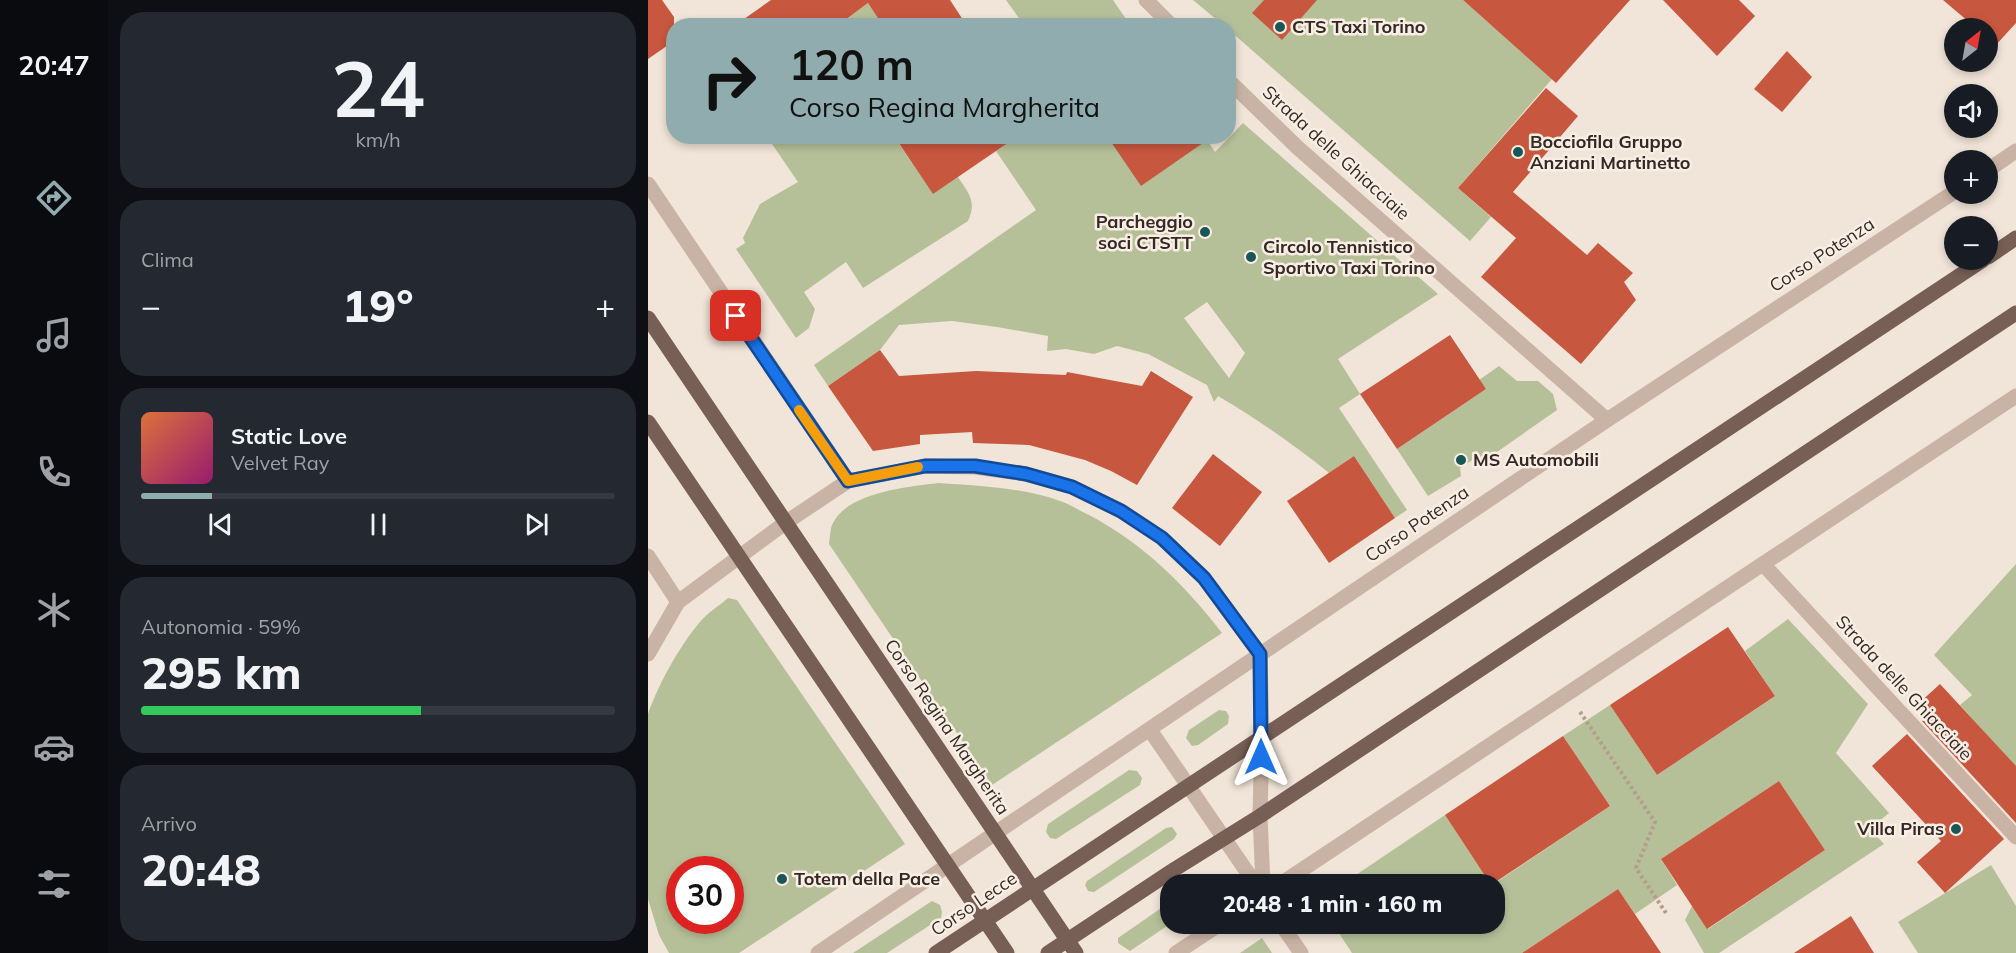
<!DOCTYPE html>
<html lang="it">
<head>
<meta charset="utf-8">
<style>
  :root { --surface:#171b24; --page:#242831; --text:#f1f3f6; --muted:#9ea1a6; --line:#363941; --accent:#91acae }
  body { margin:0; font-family:Mulish,sans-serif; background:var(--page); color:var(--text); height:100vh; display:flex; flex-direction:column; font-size:22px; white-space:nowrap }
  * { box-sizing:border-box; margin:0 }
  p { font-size:20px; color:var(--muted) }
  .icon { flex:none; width:33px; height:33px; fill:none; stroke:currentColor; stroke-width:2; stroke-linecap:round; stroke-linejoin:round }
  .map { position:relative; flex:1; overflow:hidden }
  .sheet { display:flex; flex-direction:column; gap:12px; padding:12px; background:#0d0f14; width:540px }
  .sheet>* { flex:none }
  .guide { position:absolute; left:18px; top:18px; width:570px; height:126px; border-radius:24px; box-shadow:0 3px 9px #0003; background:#91acae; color:#111; overflow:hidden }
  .needle { width:39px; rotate:31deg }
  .buttons { position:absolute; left:1296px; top:18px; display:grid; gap:12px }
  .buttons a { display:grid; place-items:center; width:54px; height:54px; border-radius:50%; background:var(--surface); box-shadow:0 3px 9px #0003; font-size:30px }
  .speed { position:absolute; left:18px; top:856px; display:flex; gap:12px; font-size:30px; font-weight:700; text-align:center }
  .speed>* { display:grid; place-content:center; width:78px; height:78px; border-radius:50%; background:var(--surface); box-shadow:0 3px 9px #0003; line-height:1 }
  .speed .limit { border:9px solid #d22; background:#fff; color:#111 }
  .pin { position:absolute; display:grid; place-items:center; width:51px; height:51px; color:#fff; margin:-26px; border-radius:12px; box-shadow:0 3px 9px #0006 }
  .me { position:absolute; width:66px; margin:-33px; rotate:0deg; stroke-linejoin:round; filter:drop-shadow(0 0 4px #0008) }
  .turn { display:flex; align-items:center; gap:21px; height:126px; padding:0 24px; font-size:27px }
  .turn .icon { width:78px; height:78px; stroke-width:2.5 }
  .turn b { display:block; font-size:42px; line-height:51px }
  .big { font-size:45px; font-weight:800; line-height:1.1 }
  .sheet .tile { flex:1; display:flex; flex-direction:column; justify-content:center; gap:9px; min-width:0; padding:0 21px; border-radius:24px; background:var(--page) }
  .sheet .dial { align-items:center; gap:0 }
  .dial b { font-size:78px; line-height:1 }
  .song { display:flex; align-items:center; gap:18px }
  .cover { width:72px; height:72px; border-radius:9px; background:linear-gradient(135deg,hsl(20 70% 55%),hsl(320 70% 35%)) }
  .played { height:6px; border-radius:3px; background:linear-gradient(90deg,var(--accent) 15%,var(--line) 15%) }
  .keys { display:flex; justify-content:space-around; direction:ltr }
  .heat { display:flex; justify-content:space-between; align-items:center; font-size:33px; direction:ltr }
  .charge { height:9px; border-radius:4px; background:linear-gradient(90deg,#34c759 59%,var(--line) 0) }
  .trip { position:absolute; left:512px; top:874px; width:345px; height:60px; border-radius:24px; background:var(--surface); box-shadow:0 3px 9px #0003; font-weight:800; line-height:60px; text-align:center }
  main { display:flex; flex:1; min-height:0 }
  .tab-bar { display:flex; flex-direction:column; width:108px; justify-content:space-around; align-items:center; background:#090b0e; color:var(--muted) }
  .tab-bar .icon { width:42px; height:42px }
  .tab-bar .selected { color:var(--accent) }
  .tab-bar b { font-size:27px; color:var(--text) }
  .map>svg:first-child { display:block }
  .green { fill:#b6c098; fill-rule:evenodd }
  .building { fill:#c8573f }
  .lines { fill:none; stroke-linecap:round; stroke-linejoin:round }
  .path { stroke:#b59c8e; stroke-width:4; stroke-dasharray:3 3; stroke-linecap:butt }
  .street { stroke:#c9b3a4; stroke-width:15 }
  .primary { stroke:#775f56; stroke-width:15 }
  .route-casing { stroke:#114b97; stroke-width:15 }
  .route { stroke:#1a73e8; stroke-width:10 }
  .slow { stroke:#f59e0b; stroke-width:10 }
  .poi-dot { fill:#1b5656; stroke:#f9eee4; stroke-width:2 }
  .labels { text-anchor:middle; stroke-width:5; stroke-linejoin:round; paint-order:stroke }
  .poi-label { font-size:18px; font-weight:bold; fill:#352926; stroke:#f9eee4; text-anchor:start }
  .street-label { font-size:18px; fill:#352926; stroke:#f9eee4 }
</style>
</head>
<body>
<main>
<nav class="tab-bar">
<b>20:47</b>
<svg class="icon selected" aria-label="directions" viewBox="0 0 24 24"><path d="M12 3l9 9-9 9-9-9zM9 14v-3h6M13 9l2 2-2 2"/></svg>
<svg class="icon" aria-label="music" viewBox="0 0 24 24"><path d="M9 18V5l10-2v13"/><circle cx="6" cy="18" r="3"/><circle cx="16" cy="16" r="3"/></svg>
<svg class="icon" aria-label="phone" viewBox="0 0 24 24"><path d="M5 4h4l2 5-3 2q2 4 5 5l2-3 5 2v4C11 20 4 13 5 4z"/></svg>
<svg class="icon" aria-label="climate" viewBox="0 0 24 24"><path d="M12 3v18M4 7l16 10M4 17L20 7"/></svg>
<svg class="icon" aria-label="car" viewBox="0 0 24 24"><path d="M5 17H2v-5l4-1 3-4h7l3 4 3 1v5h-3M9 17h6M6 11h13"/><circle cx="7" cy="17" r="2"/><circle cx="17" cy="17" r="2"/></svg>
<svg class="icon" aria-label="filters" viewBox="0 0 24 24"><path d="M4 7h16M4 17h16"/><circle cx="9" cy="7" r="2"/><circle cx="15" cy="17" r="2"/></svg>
</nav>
<section class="sheet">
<div class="tile dial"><b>24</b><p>km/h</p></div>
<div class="tile"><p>Clima</p>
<div class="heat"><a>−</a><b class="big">19°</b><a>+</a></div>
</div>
<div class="tile">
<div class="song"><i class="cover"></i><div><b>Static Love</b><p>Velvet Ray</p></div></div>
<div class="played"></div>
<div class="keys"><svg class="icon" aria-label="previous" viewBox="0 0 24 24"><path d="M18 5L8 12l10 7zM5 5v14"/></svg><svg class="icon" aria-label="pause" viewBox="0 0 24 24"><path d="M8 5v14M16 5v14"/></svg><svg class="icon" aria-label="next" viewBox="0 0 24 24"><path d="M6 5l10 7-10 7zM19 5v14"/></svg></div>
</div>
<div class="tile"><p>Autonomia · 59%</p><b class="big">295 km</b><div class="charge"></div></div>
<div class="tile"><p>Arrivo</p><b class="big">20:48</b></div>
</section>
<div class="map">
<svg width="1368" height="953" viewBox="0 0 1368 953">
  <rect width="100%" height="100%" fill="#f1e4d8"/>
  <!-- green -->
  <g class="green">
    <path d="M 358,0 L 465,0 L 482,25 L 376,25 Z"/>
    <path d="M 545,0 L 815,0 L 904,79 L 810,188 L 843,217 L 822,241 L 581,30 L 580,26 L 575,25 Z"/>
    <path d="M 220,3 L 235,26 L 189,26 Z"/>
    <path d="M 595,123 L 790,294 L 690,359 L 712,394 L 691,408 L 759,510 L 747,518 L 706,456 L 681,473 C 645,444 609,419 570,396 L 566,402 L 559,385 L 500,354 L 469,346 L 446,354 L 418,349 L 399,351 L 400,336 L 349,327 L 304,321 L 251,325 L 232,350 L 180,386 L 166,365 L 388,210 L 348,151 L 357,145 L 351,137 L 399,137 L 420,143 L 443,143 L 450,137 L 557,137 L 567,152 ZM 559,302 L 597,353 L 581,378 L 536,318 Z"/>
    <path d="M 128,137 L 246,137 L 285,193 L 310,177 C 321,194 329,201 320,221 L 215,288 L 198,262 L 156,292 L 167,309 L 161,328 L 148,338 L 88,249 L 97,243 L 95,238 L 112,204 L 150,182 L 122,141 Z"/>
    <path d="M 851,366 L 869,381 L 890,381 L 905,394 L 909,410 L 836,461 L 829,457 L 812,468 L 813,476 L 780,496 L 749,449 L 838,389 L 831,380 Z"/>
    <path d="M 290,483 C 331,486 373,487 412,501 C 422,504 432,511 441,515 C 496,544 537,585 574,633 L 344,785 L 181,544 C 182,538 182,530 184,525 C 198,492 260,487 290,483 Z"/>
    <path d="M 1368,564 L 1368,768 L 1312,705 L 1324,695 L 1286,655 Z"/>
    <path d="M 80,598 L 89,600 L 257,844 L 91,953 L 21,953 L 11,935 L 0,899 L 0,714 C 10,685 31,647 51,623 C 59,613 71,606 80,598 ZM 32,870 L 82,870 L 82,921 L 32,921 Z"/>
    <path d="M 1140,619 L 1220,704 L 1188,753 L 1241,813 L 1222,829 L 1236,844 L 1071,953 L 1056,953 L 1037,920 L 1044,906 L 1060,929 L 1177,850 L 1131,781 L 1013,859 L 1029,885 L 987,914 L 970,889 L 874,953 L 704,953 L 685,924 L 846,924 L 846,885 L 844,885 L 962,806 L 915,736 L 962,705 L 1009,775 L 1127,696 L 1097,651 Z"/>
    <path d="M 571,710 L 578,711 L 581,716 L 580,724 L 550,745 L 544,746 L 538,738 L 541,730 Z"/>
    <path d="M 481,770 L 489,771 L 494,778 L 492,785 L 408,839 L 402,838 L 398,832 L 400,824 Z"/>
    <path d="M 797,815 L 843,885 L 693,885 Z"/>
    <path d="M 524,827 L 529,834 L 526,839 L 446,892 L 440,891 L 437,885 L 439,881 L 518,828 Z"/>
    <path d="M 1343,865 L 1368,906 L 1368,953 L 1270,953 L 1250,922 Z"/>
    <path d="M 284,901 L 292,905 L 294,912 L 293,918 L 239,953 L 205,953 Z"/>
    <path d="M 522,902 L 522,924 L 482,951 L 470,943 L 470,938 Z"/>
    <path d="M 614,938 L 624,953 L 592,953 Z"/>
  </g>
  <!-- building -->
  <g class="building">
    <path d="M 0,0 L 14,0 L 26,17 L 26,41 L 0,59 Z"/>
    <path d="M 123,0 L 302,0 L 319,26 L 235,26 L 220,3 L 189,26 L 86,26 Z"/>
    <path d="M 616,0 L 669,0 L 634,40 L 604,13 Z"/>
    <path d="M 815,0 L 982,0 L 908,83 Z"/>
    <path d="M 1015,0 L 1091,0 L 1107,16 L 1069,56 Z"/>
    <path d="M 1295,0 L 1368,0 L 1368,23 L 1347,46 L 1340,39 L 1340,28 L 1328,28 Z"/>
    <path d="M 1139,51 L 1164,77 L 1134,112 L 1106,89 Z"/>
    <path d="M 898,88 L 930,116 L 865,192 L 939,255 L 950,243 L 985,273 L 976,282 L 988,300 L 933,364 L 833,277 L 868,238 L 810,188 Z"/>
    <path d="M 1306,102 L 1306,124 L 1296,112 Z"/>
    <path d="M 1309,128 L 1335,128 L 1318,138 Z"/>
    <path d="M 246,136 L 370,136 L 285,194 Z"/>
    <path d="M 459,136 L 565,136 L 493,186 Z"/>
    <path d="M 802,335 L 838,389 L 749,449 L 712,394 Z"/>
    <path d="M 232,350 L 251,376 L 328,371 L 418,375 L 419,372 L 494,386 L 503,371 L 545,397 L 489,485 L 463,471 L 437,460 L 381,445 L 325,443 L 324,432 L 272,435 L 272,444 L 225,451 L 180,386 Z"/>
    <path d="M 565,454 L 614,492 L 572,546 L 524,508 Z"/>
    <path d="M 706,456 L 747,518 L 681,563 L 639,501 Z"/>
    <path d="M 1080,627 L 1127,696 L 1009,775 L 962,705 Z"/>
    <path d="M 1292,684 L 1368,766 L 1368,823 L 1274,721 L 1279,716 L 1269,705 Z"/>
    <path d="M 1259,734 L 1356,839 L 1297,893 L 1269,862 L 1293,841 L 1224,766 Z"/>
    <path d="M 915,736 L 962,806 L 843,885 L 797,815 Z"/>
    <path d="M 1131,781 L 1177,850 L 1059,929 L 1013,859 Z"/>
    <path d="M 970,889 L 1013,953 L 874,953 Z"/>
    <path d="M 1203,916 L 1226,953 L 1146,953 Z"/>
  </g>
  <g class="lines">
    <!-- path -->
    <path class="path" d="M 932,712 L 1007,822 L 988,868 L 1018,913"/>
    <!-- street -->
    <g class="street">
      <path d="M 498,0 L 524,26"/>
      <path d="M 580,80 L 649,147 L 959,420"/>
      <path d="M 1340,170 L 1368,151"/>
      <path d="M 0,184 L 200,481"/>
      <path d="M 0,556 L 30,602"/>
      <path d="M 1115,564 L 1368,837"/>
      <path d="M 0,654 L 30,602 L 137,523 L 200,481 L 277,466 L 327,467 L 378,474 L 424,487 L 473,511 L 514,538 L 556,578 L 612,654 L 614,737 L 612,816 L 615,885"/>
      <path d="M 502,730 L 608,885"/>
      <path d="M 631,885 L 1368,396"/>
      <path d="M 633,924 L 653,953"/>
      <path d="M 170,953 L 959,420 L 1306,192"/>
      <path d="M 528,953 L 572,924"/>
    </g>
    <!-- primary -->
    <g class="primary">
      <path d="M 1340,257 L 1368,238"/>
      <path d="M 0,318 L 428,953"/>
      <path d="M 0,422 L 359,953"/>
      <path d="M 288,953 L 1335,260"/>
      <path d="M 400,953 L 527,869 L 612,816 L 1368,313"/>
    </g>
  </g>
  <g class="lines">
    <defs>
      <path id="route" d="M 88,316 L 200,481 L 277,466 L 327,466 L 378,474 L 424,487 L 473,511 L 514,538 L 556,578 L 612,654 L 613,757"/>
    </defs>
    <!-- route casing -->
    <use href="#route" class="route-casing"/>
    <!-- route -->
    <use href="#route" class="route"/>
    <!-- slow -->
    <path class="slow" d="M 151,410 L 200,481 L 270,467"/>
  </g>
  <!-- markers -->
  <g class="poi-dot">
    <circle cx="632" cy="27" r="6"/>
    <circle cx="870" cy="152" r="6"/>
    <circle cx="557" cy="232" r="6"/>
    <circle cx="603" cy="257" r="6"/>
    <circle cx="813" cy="460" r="6"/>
    <circle cx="1308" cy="829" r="6"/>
    <circle cx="134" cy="879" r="6"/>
  </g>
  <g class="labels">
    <!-- poi labels -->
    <g class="poi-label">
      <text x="644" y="33">CTS Taxi Torino</text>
      <text x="882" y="148">Bocciofila Gruppo<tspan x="882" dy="21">Anziani Martinetto</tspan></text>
      <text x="545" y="228" text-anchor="end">Parcheggio<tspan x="545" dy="21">soci CTSTT</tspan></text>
      <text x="615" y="253">Circolo Tennistico<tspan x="615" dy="21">Sportivo Taxi Torino</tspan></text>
      <text x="825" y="466">MS Automobili</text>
      <text x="1296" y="835" text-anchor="end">Villa Piras</text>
      <text x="146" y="885">Totem della Pace</text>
    </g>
    <!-- street labels -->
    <g class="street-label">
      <text transform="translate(688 153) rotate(42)" y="6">Strada delle Ghiacciaie</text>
      <text transform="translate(1174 255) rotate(-33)" y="6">Corso Potenza</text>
      <text transform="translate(769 524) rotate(-34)" y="6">Corso Potenza</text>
      <text transform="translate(1256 688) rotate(47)" y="6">Strada delle Ghiacciaie</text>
      <text transform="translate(299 727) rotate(56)" y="6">Corso Regina Margherita</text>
      <text transform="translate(326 904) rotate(-34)" y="6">Corso Lecce</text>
    </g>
  </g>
</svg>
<div class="buttons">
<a><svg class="needle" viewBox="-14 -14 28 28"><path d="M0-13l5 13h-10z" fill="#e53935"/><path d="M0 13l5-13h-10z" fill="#9ea1a6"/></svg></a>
<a><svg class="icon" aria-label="sound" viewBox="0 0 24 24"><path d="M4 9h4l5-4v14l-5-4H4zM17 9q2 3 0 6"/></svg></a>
<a>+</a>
<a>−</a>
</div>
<div class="speed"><div class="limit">30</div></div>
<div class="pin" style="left:88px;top:316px;background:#d93025"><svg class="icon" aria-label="arrive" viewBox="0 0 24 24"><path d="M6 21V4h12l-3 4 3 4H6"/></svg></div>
<svg class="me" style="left:613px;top:757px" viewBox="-20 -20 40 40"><path d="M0-17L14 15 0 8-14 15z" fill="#1a73e8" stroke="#fff" stroke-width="4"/></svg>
<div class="trip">20:48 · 1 min · 160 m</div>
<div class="guide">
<div class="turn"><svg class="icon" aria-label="right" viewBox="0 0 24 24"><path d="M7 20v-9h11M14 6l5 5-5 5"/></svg><div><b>120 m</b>Corso Regina Margherita</div></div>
</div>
</div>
</main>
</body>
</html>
